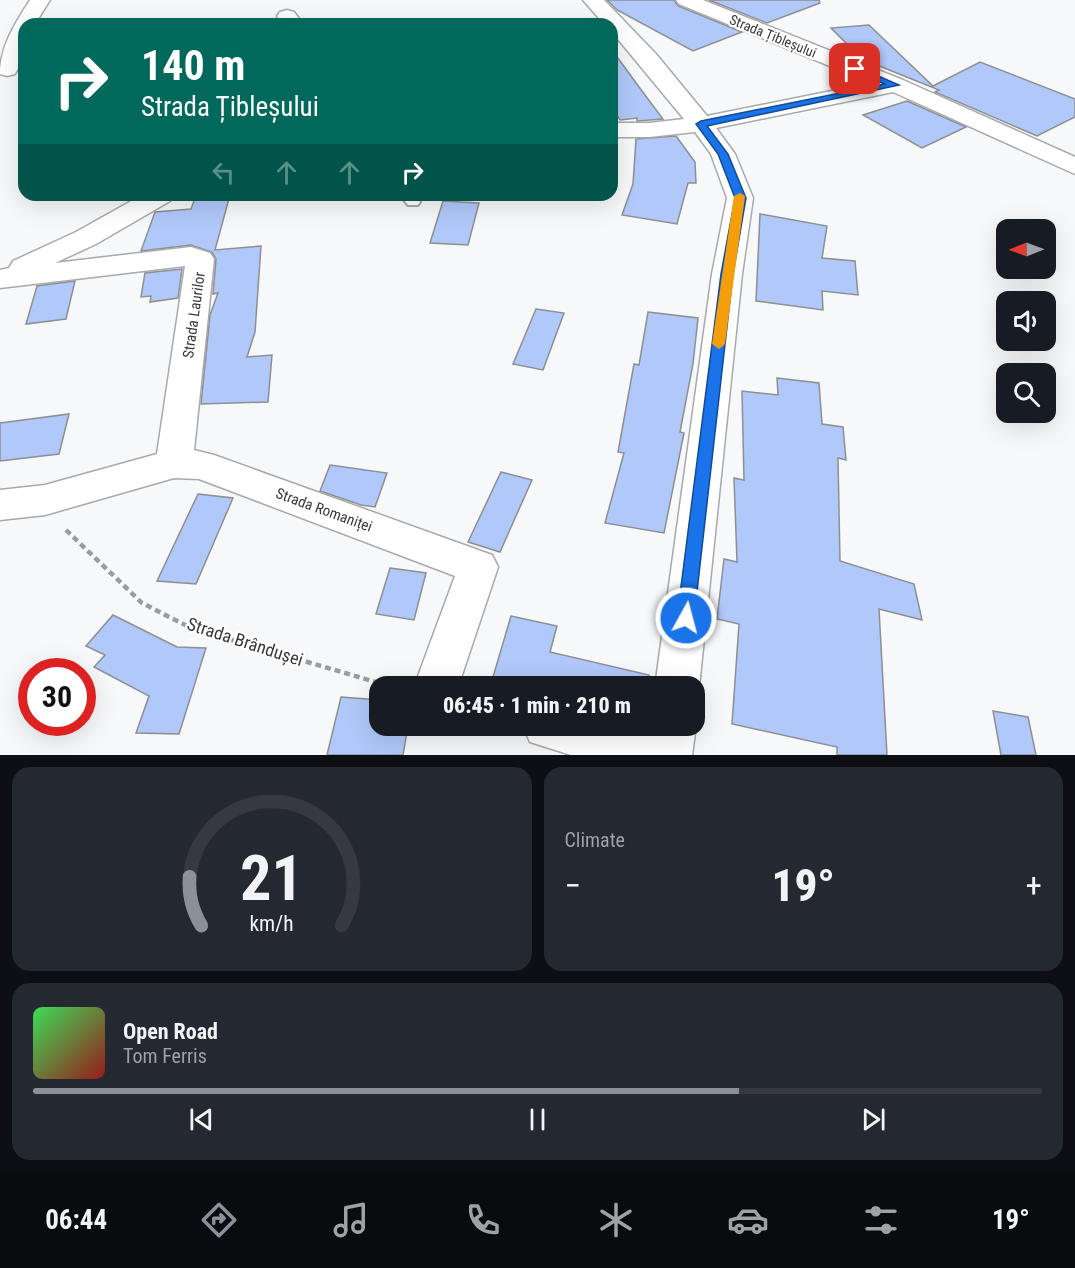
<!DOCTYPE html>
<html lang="en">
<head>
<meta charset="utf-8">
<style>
  :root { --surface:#171b24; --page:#242831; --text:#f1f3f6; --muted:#9ea1a6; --line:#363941; --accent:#8c9099 }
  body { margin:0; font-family:"Roboto Condensed",sans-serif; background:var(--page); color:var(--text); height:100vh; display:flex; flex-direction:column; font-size:22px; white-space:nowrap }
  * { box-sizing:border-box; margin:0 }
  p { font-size:20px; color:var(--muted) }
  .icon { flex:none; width:33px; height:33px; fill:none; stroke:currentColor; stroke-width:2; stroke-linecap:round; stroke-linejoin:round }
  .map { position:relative; height:755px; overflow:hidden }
  .details { display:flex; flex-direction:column; gap:12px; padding:12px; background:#0d0f14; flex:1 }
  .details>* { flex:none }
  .hud { position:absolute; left:18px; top:18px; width:600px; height:183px; border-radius:18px; box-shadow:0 6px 24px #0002; background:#00695c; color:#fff; overflow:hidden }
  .needle { width:39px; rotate:269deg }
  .buttons { position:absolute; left:996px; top:219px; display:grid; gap:12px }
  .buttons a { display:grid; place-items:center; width:60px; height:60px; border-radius:12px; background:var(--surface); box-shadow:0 6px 24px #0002; font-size:30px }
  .speed { position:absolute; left:18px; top:658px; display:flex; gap:12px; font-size:30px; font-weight:700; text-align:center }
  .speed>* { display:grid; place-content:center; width:78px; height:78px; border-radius:50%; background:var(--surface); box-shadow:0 6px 24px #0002; line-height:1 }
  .speed .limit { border:9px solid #d22; background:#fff; color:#111 }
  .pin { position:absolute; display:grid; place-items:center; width:51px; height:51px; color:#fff; margin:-26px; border-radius:12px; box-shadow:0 3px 9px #0006 }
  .me { position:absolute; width:66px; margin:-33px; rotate:7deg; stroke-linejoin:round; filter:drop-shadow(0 0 4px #0008) }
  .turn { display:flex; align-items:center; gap:21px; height:126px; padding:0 24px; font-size:27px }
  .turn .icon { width:78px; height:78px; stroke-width:2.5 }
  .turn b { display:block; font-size:42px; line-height:51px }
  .lanes { display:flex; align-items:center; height:57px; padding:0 24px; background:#0003; justify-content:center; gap:30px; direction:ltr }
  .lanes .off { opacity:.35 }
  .big { font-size:45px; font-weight:800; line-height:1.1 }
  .details .tile { flex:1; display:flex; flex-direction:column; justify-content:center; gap:9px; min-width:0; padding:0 21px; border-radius:18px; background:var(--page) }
  .details .dial { align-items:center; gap:0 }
  .dial svg { height:156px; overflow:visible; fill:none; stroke:var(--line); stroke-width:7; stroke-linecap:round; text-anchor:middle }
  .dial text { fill:var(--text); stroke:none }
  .song { display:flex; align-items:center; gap:18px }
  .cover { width:72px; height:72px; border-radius:9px; background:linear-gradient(135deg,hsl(130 70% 55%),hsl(0 70% 35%)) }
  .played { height:6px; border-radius:3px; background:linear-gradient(90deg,var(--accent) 70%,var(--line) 70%) }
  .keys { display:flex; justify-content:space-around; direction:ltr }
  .heat { display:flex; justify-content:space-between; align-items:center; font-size:33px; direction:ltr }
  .details .tiles { flex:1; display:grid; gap:12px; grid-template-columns:1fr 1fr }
  .tile:last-child { grid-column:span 2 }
  .trip { position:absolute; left:369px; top:676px; width:336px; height:60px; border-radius:18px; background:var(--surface); box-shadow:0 6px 24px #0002; font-weight:800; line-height:60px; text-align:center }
  .dock { display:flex; height:96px; justify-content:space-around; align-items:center; background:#090b0e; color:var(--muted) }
  .dock .icon { width:42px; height:42px }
  .dock .selected { color:var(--accent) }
  .dock b { font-size:27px; color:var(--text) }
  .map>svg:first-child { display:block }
  .building { fill:#b0c8fa; stroke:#8e8f90; stroke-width:1.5 }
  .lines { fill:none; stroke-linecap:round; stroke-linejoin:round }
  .service-casing { stroke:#a8a9ab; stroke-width:4 }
  .minor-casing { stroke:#a8a9ab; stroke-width:3 }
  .path { stroke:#9b9c9d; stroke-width:4.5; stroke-dasharray:6 4; stroke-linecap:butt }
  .service { fill:#fff; fill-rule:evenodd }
  .minor { fill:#fff; fill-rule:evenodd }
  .route { fill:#1a73e8; stroke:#114b97; stroke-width:1.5 }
  .slow { fill:#f59e0b }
  .labels { text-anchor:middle; stroke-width:4.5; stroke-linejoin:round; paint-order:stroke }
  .far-street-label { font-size:14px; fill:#39393a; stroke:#fff }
  .street-label { font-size:15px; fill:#39393a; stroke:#fff }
  .near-street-label { font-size:18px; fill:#39393a; stroke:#fff }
</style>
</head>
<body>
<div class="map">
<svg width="1075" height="755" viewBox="0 0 1075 755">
  <rect width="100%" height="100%" fill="#f6f8fa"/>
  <!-- building -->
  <g class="building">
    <path d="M 607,0 L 674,0 L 678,6 L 742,32 L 693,51 L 617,10 Z"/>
    <path d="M 709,0 L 819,0 L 820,3 L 767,23 Z"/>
    <path d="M 869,25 L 933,86 L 980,62 L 1075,99 L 1075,117 L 1037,136 L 935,92 L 939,90 L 862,59 L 831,28 Z"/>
    <path d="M 612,50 L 642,91 L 663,119 L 637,121 L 637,118 L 620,120 L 612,108 Z"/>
    <path d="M 907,101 L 966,127 L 922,148 L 863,115 Z"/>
    <path d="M 676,136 L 695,162 L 696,183 L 688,183 L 677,224 L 622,215 L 633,184 L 636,139 Z"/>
    <path d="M 196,195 L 230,195 L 215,250 L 261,246 L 255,332 L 247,357 L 272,355 L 268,402 L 201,404 L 210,315 L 218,293 L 213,294 L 216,259 L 212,252 L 191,245 L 141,251 L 155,212 L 191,209 Z"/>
    <path d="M 443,201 L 479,203 L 468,245 L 430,243 Z"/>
    <path d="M 760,214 L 827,226 L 822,258 L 855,261 L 858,295 L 822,291 L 823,310 L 756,301 Z"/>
    <path d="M 182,269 L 178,298 L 150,302 L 151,296 L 141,297 L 145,273 Z"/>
    <path d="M 75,281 L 66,319 L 26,324 L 37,286 Z"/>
    <path d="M 536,309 L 564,313 L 543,370 L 513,364 Z"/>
    <path d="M 648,312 L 698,318 L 693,364 L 680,432 L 684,433 L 664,533 L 605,523 L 624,453 L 618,452 L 634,364 L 639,365 Z"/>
    <path d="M 777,378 L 819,383 L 822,424 L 843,427 L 846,460 L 838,458 L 840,561 L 914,584 L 922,620 L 879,609 L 887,755 L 837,755 L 837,747 L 732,724 L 739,624 L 717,619 L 724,559 L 737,562 L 734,478 L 744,480 L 742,391 L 778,395 Z"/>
    <path d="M 69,414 L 59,454 L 0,461 L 0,423 Z"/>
    <path d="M 330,465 L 387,473 L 375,507 L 361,505 L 320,491 Z"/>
    <path d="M 501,472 L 532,480 L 500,552 L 468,542 Z"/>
    <path d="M 198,494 L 233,498 L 196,584 L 157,581 Z"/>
    <path d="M 390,568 L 426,573 L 414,620 L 376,614 Z"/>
    <path d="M 113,615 L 177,647 L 206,648 L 179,734 L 136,733 L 149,696 L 94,667 L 105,655 L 86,646 Z"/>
    <path d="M 511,616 L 557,626 L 550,652 L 649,675 L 648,687 L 536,687 L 493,677 Z"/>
    <path d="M 341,697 L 380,700 L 380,726 L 408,726 L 403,755 L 327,755 Z"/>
    <path d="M 993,711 L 1028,717 L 1036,755 L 1001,755 Z"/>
  </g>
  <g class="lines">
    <defs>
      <path id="service" d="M 400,195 L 414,195 L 420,202 L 418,205 L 408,205 Z"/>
      <g id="minor">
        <path d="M 30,0 L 50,0 L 35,24 L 24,24 C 24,42 25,58 15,74 L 7,76 L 0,74 C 0,46 16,22 30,0 Z"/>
        <path d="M 583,0 L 604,0 L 656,54 L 707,116 L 871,83 L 679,4 L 676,0 L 703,0 L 903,80 L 1075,157 L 1075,174 L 893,92 L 716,128 L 735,154 L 753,198 L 742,274 L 699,687 L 694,698 L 694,687 L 655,687 L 712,274 L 727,198 L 711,154 L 695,132 L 649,137 L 612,137 L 612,123 L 649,123 L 684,119 L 612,32 L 612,24 L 604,24 Z"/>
        <path d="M 287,10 L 294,12 L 303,24 L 283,24 L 277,16 L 280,12 Z"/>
        <path d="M 142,195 L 174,195 L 170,201 L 96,244 L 55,263 L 191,247 L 210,253 L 214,259 L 194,450 L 214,455 L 492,555 L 498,567 L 458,687 L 414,687 L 455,576 L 199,479 L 174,478 L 45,515 L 0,520 L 0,490 L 45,485 L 157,454 L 185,266 L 0,288 L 0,270 L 9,268 L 13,261 L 76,232 Z"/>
        <path d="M 694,723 L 696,726 L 692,755 L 571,755 L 530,742 L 523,726 L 694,726 Z"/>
      </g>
    </defs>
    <!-- service casing -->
    <use href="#service" class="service-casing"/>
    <!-- minor casing -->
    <use href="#minor" class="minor-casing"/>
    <!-- path -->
    <path class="path" d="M 66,530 L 142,603 L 191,628 L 393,687"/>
    <!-- service -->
    <use href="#service" class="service"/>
    <!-- minor -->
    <use href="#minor" class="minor"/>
  </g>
  <!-- route -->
  <path class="route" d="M 855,66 L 899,85 L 707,126 L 728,154 L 746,198 L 733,274 L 694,618 L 692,624 L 686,626 L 680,624 L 677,618 L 721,274 L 735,198 L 718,154 L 696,124 L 701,121 L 885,84 L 852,71 L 850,69 Z"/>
  <!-- slow -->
  <path class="slow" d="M 740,193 L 745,196 L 725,344 L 719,349 L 712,344 L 734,196 Z"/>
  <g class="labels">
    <!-- far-street labels -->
    <g class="far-street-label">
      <text transform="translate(773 36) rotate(22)" y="5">Strada Țibleșului</text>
    </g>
    <!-- street labels -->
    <g class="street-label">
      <text transform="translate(194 315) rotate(-82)" y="5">Strada Laurilor</text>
      <text transform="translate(324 510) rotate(20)" y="5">Strada Romaniței</text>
    </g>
    <!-- near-street labels -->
    <g class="near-street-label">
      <text transform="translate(245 642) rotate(18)" y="6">Strada Brândușei</text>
    </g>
  </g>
</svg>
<div class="buttons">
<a><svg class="needle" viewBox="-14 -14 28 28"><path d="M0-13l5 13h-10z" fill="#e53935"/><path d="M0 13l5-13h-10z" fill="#9ea1a6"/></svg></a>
<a><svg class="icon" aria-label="sound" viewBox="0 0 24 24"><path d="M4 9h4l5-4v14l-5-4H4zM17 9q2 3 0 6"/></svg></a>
<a><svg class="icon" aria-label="search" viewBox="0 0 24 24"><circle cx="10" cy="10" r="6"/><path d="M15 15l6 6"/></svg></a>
</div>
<div class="speed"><div class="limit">30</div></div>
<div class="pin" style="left:855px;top:69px;background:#d93025"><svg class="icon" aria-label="arrive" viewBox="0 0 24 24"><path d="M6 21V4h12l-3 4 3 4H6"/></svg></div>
<svg class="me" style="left:686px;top:618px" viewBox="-20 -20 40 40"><circle r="17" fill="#1a73e8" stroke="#fff" stroke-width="3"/><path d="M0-11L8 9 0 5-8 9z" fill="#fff"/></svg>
<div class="trip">06:45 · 1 min · 210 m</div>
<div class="hud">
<div class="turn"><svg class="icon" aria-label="right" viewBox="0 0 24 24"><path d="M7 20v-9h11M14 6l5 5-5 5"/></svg><div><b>140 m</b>Strada Țibleșului</div></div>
<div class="lanes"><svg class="icon off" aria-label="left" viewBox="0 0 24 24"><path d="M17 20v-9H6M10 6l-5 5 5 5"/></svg><svg class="icon off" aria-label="ahead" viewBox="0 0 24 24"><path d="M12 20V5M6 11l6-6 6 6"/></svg><svg class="icon off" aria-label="ahead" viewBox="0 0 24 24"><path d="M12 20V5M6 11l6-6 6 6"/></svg><svg class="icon" aria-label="right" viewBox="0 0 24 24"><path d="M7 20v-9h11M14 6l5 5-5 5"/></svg></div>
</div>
</div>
<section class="details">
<div class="tiles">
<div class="tile dial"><svg viewBox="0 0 100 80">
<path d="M14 69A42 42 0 1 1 86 69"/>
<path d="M14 69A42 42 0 0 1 8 44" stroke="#8c9099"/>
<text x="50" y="56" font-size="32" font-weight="700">21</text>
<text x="50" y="72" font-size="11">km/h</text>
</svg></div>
<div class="tile"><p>Climate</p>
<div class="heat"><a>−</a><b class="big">19°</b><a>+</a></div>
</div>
<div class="tile">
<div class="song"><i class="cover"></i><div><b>Open Road</b><p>Tom Ferris</p></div></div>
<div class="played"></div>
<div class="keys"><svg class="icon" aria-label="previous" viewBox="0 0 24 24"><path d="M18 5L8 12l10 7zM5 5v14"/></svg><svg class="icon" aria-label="pause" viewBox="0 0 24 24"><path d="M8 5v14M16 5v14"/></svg><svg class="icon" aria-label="next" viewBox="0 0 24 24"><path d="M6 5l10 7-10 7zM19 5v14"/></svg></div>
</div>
</div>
</section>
<nav class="dock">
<b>06:44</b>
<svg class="icon selected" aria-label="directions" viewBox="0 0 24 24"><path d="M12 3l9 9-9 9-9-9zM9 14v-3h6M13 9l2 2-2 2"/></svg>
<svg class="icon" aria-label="music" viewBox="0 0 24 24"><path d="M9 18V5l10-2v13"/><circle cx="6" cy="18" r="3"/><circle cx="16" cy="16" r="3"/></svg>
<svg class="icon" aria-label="phone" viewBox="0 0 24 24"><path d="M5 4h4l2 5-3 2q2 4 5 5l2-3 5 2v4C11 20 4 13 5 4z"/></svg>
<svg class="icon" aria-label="climate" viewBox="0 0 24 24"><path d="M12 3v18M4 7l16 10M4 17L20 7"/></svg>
<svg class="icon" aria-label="car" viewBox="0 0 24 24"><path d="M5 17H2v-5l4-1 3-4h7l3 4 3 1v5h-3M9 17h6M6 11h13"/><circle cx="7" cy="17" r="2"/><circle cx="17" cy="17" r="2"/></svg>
<svg class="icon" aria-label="filters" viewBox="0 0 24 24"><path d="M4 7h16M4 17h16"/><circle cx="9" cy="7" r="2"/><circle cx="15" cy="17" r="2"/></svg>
<b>19°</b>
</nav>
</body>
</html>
